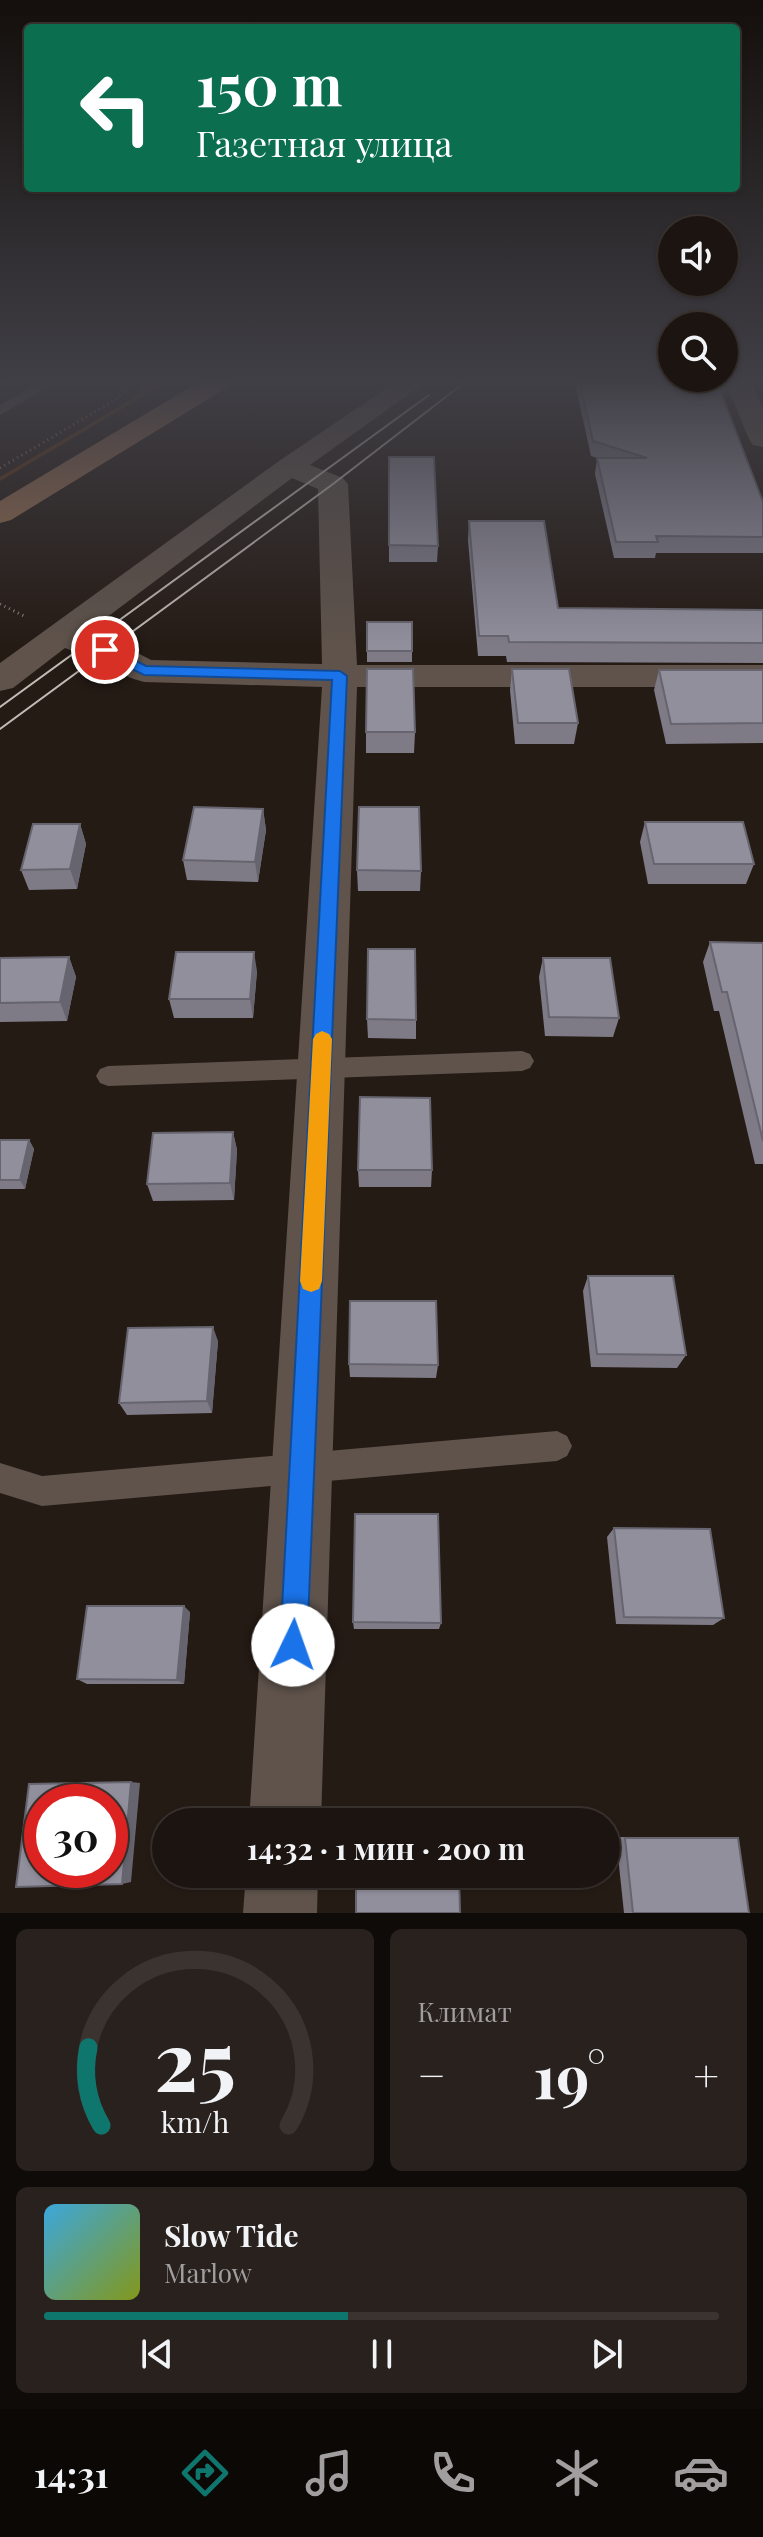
<!DOCTYPE html>
<html lang="ru">
<head>
<meta charset="utf-8">
<style>
  :root { --surface:#1c1410; --page:#29211e; --text:#f1f3f6; --muted:#a09e9f; --line:#3a3330; --accent:#0f766e }
  body { margin:0; font-family:"Playfair Display",serif; background:var(--page); color:var(--text); height:100vh; display:flex; flex-direction:column; font-size:30px; white-space:nowrap }
  * { box-sizing:border-box; margin:0 }
  p { font-size:26px; color:var(--muted) }
  .icon { flex:none; width:44px; height:44px; fill:none; stroke:currentColor; stroke-width:2; stroke-linecap:round; stroke-linejoin:round }
  .map { position:relative; height:1913px; overflow:hidden }
  .side { display:flex; flex-direction:column; gap:16px; padding:16px; background:#0f0b09; flex:1 }
  .side>* { flex:none }
  .guide { position:absolute; left:24px; top:24px; width:716px; height:168px; border-radius:8px; box-shadow:0 2px 6px #0004,0 0 0 2px var(--line); background:#0b6e4f; color:#fff; overflow:hidden }
  .controls { position:absolute; left:658px; top:216px; display:grid; gap:16px }
  .controls a { display:grid; place-items:center; width:80px; height:80px; border-radius:50%; background:var(--surface); box-shadow:0 2px 6px #0004,0 0 0 2px var(--line); font-size:40px }
  .speed { position:absolute; left:24px; top:1784px; display:flex; gap:16px; font-size:40px; font-weight:700; text-align:center }
  .speed>* { display:grid; place-content:center; width:104px; height:104px; border-radius:50%; background:var(--surface); box-shadow:0 2px 6px #0004,0 0 0 2px var(--line); line-height:1 }
  .speed .limit { border:12px solid #d22; background:#fff; color:#111 }
  .pin { position:absolute; display:grid; place-items:center; width:68px; height:68px; color:#fff; margin:-34px; border:4px solid #fff; border-radius:50%; box-shadow:0 2px 8px #0007 }
  .me { position:absolute; width:88px; margin:-44px; rotate:3deg; stroke-linejoin:round; filter:drop-shadow(0 0 6px #0008) }
  .turn { display:flex; align-items:center; gap:28px; height:168px; padding:0 40px; font-size:36px }
  .turn .icon { width:104px; height:104px; stroke-width:2.5 }
  .turn b { display:block; font-size:56px; line-height:68px }
  .big { font-size:60px; font-weight:700; line-height:1.1 }
  .side .tile { flex:1; display:flex; flex-direction:column; justify-content:center; gap:12px; min-width:0; padding:0 28px; border-radius:12px; background:var(--page) }
  .side .dial { align-items:center; gap:0 }
  .dial svg { height:208px; overflow:visible; fill:none; stroke:var(--line); stroke-width:7; stroke-linecap:round; text-anchor:middle }
  .dial text { fill:var(--text); stroke:none }
  .song { display:flex; align-items:center; gap:24px }
  .cover { width:96px; height:96px; border-radius:12px; background:linear-gradient(135deg,hsl(200 70% 55%),hsl(70 70% 35%)) }
  .played { height:8px; border-radius:4px; background:linear-gradient(90deg,var(--accent) 45%,var(--line) 45%) }
  .keys { display:flex; justify-content:space-around; direction:ltr }
  .heat { display:flex; justify-content:space-between; align-items:center; font-size:44px; direction:ltr }
  .side .tiles { flex:1; display:grid; gap:16px; grid-template-columns:1fr 1fr }
  .tile:last-child { grid-column:span 2 }
  .trip { position:absolute; left:152px; top:1808px; width:468px; height:80px; border-radius:40px; background:var(--surface); box-shadow:0 2px 6px #0004,0 0 0 2px var(--line); font-weight:700; line-height:80px; text-align:center }
  .dock { display:flex; height:128px; justify-content:space-around; align-items:center; background:#0b0806; color:var(--muted) }
  .dock .icon { width:56px; height:56px }
  .dock .active { color:var(--accent) }
  .dock b { font-size:36px; color:var(--text) }
  .map>svg:first-child { display:block }
  .green { fill:#5e330f }
  .lines { fill:none; stroke-linecap:round; stroke-linejoin:round }
  .path { stroke:#8e8680; stroke-width:3; stroke-dasharray:1 4; stroke-linecap:butt }
  .service { fill:#5f534b; fill-rule:evenodd }
  .minor { fill:#5f534b; fill-rule:evenodd }
  .primary { fill:#946c4f; fill-rule:evenodd }
  .tram { stroke:#c3bbb6; stroke-width:2 }
  .wall { fill:#7e7b87 }
  .shaded-wall { fill:#66646e }
  .building { fill:#928f9d; stroke:#66646e; stroke-width:2; fill-rule:evenodd }
  .route { fill:#1a73e8; stroke:#114b97; stroke-width:2 }
  .slow { fill:#f59e0b }
</style>
</head>
<body>
<div class="map">
<svg width="763" height="1913" viewBox="0 0 763 1913">
  <rect width="100%" height="100%" fill="#251b15"/>
  <!-- green -->
  <path class="green" d="M 151,379 L 173,379 L 0,481 L 0,477 L 130,400 Z"/>
  <g class="lines">
    <!-- path -->
    <g class="path">
      <path d="M 0,468 L 115,400 L 137,379"/>
      <path d="M 0,604 L 26,617"/>
    </g>
    <!-- service -->
    <g class="service">
      <path d="M 47,379 L 62,379 L 0,415 L 0,405 Z"/>
      <path d="M 522,1051 L 530,1054 L 534,1061 L 530,1068 L 522,1071 L 108,1086 L 100,1083 L 96,1076 L 100,1069 L 108,1066 Z"/>
      <path d="M 557,1431 L 567,1436 L 572,1446 L 567,1456 L 557,1461 L 42,1506 L 0,1493 L 0,1463 L 42,1476 Z"/>
    </g>
    <!-- minor -->
    <g class="minor">
      <path d="M 400,379 L 430,379 L 310,465 L 343,478 L 348,484 L 357,665 L 763,665 L 763,687 L 357,687 L 321,1822 L 249,1822 L 322,687 L 144,682 C 117,675 92,657 65,648 L 13,688 L 0,691 L 0,663 L 279,461 ZM 292,478 L 318,489 L 322,664 L 151,660 L 117,642 L 86,633 Z"/>
      <path d="M 724,379 L 750,379 L 763,408 L 763,447 L 753,445 L 749,439 Z"/>
      <path d="M 246,1874 L 318,1874 L 317,1913 L 243,1913 Z"/>
    </g>
    <!-- primary -->
    <path class="primary" d="M 204,379 L 235,379 L 231,385 L 11,520 L 0,523 L 0,501 Z"/>
    <!-- tram -->
    <g class="tram">
      <path d="M 0,707 L 429,395"/>
      <path d="M 0,729 L 333,484 L 469,379"/>
    </g>
  </g>
  <!-- wall -->
  <g class="wall">
    <path d="M 0,379 L 22,379 L 6,385 L 0,385 Z"/>
    <path d="M 574,379 L 730,379 L 726,392 L 722,394 L 763,502 L 763,553 L 656,553 L 655,558 L 614,558 L 595,474 L 597,458 L 591,456 Z"/>
    <path d="M 389,457 L 438,546 L 437,562 L 389,562 Z"/>
    <path d="M 469,521 L 558,608 L 763,610 L 763,663 L 507,662 L 506,656 L 478,656 L 468,540 Z"/>
    <path d="M 367,622 L 412,651 L 412,662 L 367,662 Z"/>
    <path d="M 512,669 L 578,723 L 574,744 L 515,744 L 510,690 Z"/>
    <path d="M 659,670 L 763,670 L 763,743 L 666,744 L 654,690 Z"/>
    <path d="M 366,732 L 415,732 L 414,753 L 366,753 Z"/>
    <path d="M 263,809 L 266,830 L 258,882 L 187,880 L 183,860 Z"/>
    <path d="M 645,822 L 754,864 L 746,884 L 648,884 L 640,842 Z"/>
    <path d="M 80,824 L 86,844 L 77,889 L 29,890 L 21,870 Z"/>
    <path d="M 357,870 L 421,871 L 420,891 L 358,891 Z"/>
    <path d="M 710,942 L 763,943 L 763,1164 L 755,1164 L 719,1011 L 714,1011 L 703,962 Z"/>
    <path d="M 69,957 L 76,977 L 67,1021 L 0,1022 L 0,958 Z"/>
    <path d="M 543,958 L 619,1018 L 613,1037 L 545,1036 L 539,977 Z"/>
    <path d="M 257,971 L 253,1018 L 174,1018 L 169,999 Z"/>
    <path d="M 367,1019 L 416,1020 L 416,1039 L 368,1038 Z"/>
    <path d="M 233,1132 L 237,1150 L 234,1200 L 153,1201 L 147,1184 Z"/>
    <path d="M 0,1140 L 29,1140 L 34,1149 L 25,1189 L 0,1189 Z"/>
    <path d="M 358,1170 L 432,1170 L 431,1187 L 359,1187 Z"/>
    <path d="M 588,1276 L 686,1355 L 677,1368 L 591,1367 L 583,1291 Z"/>
    <path d="M 218,1341 L 212,1413 L 127,1415 L 119,1403 Z"/>
    <path d="M 349,1364 L 438,1365 L 436,1378 L 350,1377 Z"/>
    <path d="M 614,1528 L 724,1618 L 713,1625 L 616,1624 L 607,1537 Z"/>
    <path d="M 190,1612 L 184,1684 L 87,1684 L 77,1679 Z"/>
    <path d="M 353,1622 L 441,1623 L 439,1629 L 354,1629 Z"/>
    <path d="M 616,1837 L 738,1838 L 749,1913 L 624,1913 Z"/>
  </g>
  <!-- shaded-wall -->
  <g class="shaded-wall">
    <path d="M 4,379 L 22,379 L 6,385 Z"/>
    <path d="M 726,379 L 730,379 L 726,392 L 714,398 L 717,382 Z"/>
    <path d="M 263,809 L 266,830 L 258,882 L 255,862 Z"/>
    <path d="M 80,824 L 86,844 L 77,889 L 70,869 Z"/>
    <path d="M 254,952 L 257,971 L 253,1018 L 250,999 Z"/>
    <path d="M 69,957 L 76,977 L 67,1021 L 60,1002 Z"/>
    <path d="M 233,1132 L 237,1150 L 234,1200 L 230,1183 Z"/>
    <path d="M 29,1140 L 34,1149 L 25,1189 L 20,1180 Z"/>
    <path d="M 213,1327 L 218,1341 L 212,1413 L 207,1401 Z"/>
    <path d="M 184,1606 L 190,1612 L 184,1684 L 177,1680 Z"/>
    <path d="M 131,1782 L 140,1783 L 131,1882 L 122,1884 Z"/>
  </g>
  <!-- building -->
  <g class="building">
    <path d="M 579,379 L 726,379 L 717,382 L 763,502 L 763,537 L 656,536 L 658,542 L 616,542 L 597,458 L 647,458 L 593,441 Z"/>
    <path d="M 389,457 L 434,457 L 438,546 L 389,545 Z"/>
    <path d="M 469,521 L 544,521 L 558,608 L 763,610 L 763,643 L 509,642 L 508,636 L 479,636 Z"/>
    <rect x="367" y="622" width="45" height="29"/>
    <path d="M 367,669 L 413,669 L 415,732 L 366,732 Z"/>
    <path d="M 512,669 L 569,669 L 578,723 L 518,723 Z"/>
    <path d="M 659,670 L 763,670 L 763,723 L 671,724 Z"/>
    <path d="M 194,807 L 263,809 L 255,862 L 183,860 Z"/>
    <path d="M 359,807 L 419,807 L 421,871 L 357,870 Z"/>
    <path d="M 645,822 L 743,822 L 754,864 L 654,864 Z"/>
    <path d="M 33,824 L 80,824 L 70,869 L 21,870 Z"/>
    <path d="M 710,942 L 763,943 L 763,1141 L 727,992 L 722,992 Z"/>
    <path d="M 368,949 L 415,949 L 416,1020 L 367,1019 Z"/>
    <path d="M 176,952 L 254,952 L 250,999 L 169,999 Z"/>
    <path d="M 69,957 L 60,1002 L 0,1003 L 0,958 Z"/>
    <path d="M 543,958 L 610,958 L 619,1018 L 549,1017 Z"/>
    <path d="M 360,1097 L 430,1098 L 432,1170 L 358,1170 Z"/>
    <path d="M 233,1132 L 230,1183 L 147,1184 L 153,1133 Z"/>
    <path d="M 0,1140 L 29,1140 L 20,1180 L 0,1180 Z"/>
    <path d="M 588,1276 L 673,1276 L 686,1355 L 597,1354 Z"/>
    <path d="M 350,1301 L 436,1301 L 438,1365 L 349,1364 Z"/>
    <path d="M 213,1327 L 207,1401 L 119,1403 L 128,1328 Z"/>
    <path d="M 355,1514 L 438,1514 L 441,1623 L 353,1622 Z"/>
    <path d="M 614,1528 L 710,1529 L 724,1618 L 624,1617 Z"/>
    <path d="M 87,1606 L 184,1606 L 177,1680 L 77,1679 Z"/>
    <path d="M 131,1782 L 122,1884 L 16,1887 L 29,1784 ZM 42,1802 L 110,1802 L 110,1870 L 42,1870 Z"/>
    <path d="M 625,1838 L 738,1838 L 749,1913 L 633,1913 Z"/>
    <path d="M 356,1874 L 459,1874 L 460,1913 L 356,1913 Z"/>
  </g>
  <!-- sky -->
  <linearGradient id="sky" x2="0" y2="1"><stop stop-color="#140f0c"/><stop offset="0.59" stop-color="#403f46"/><stop offset="1" stop-color="#403f46" stop-opacity="0"/></linearGradient>
  <rect width="763" height="647" fill="url(#sky)"/>
  <!-- route -->
  <path class="route" d="M 105,645 L 146,666 L 340,671 L 347,676 L 307,1645 L 303,1655 L 293,1659 L 284,1655 L 280,1645 L 332,680 L 144,675 L 100,653 L 98,650 Z"/>
  <!-- slow -->
  <path class="slow" d="M 322,1031 L 329,1034 L 332,1039 L 322,1281 L 319,1289 L 311,1292 L 303,1289 L 300,1281 L 313,1039 L 316,1034 Z"/>
</svg>
<div class="controls">
<a><svg class="icon" aria-label="sound" viewBox="0 0 24 24"><path d="M4 9h4l5-4v14l-5-4H4zM17 9q2 3 0 6"/></svg></a>
<a><svg class="icon" aria-label="search" viewBox="0 0 24 24"><circle cx="10" cy="10" r="6"/><path d="M15 15l6 6"/></svg></a>
</div>
<div class="speed"><div class="limit">30</div></div>
<div class="pin" style="left:105px;top:650px;background:#d93025"><svg class="icon" aria-label="arrive" viewBox="0 0 24 24"><path d="M6 21V4h12l-3 4 3 4H6"/></svg></div>
<svg class="me" style="left:293px;top:1645px" viewBox="-20 -20 40 40"><circle r="19" fill="#fff"/><path d="M0-13L10 11 0 6-10 11z" fill="#1a73e8"/></svg>
<div class="trip">14:32 · 1 мин · 200 m</div>
<div class="guide">
<div class="turn"><svg class="icon" aria-label="left" viewBox="0 0 24 24"><path d="M17 20v-9H6M10 6l-5 5 5 5"/></svg><div><b>150 m</b>Газетная улица</div></div>
</div>
</div>
<section class="side">
<div class="tiles">
<div class="tile dial"><svg viewBox="0 0 100 80">
<path d="M14 69A42 42 0 1 1 86 69"/>
<path d="M14 69A42 42 0 0 1 9 39" stroke="#0f766e"/>
<text x="50" y="56" font-size="32" font-weight="700">25</text>
<text x="50" y="72" font-size="11">km/h</text>
</svg></div>
<div class="tile"><p>Климат</p>
<div class="heat"><a>−</a><b class="big">19°</b><a>+</a></div>
</div>
<div class="tile">
<div class="song"><i class="cover"></i><div><b>Slow Tide</b><p>Marlow</p></div></div>
<div class="played"></div>
<div class="keys"><svg class="icon" aria-label="previous" viewBox="0 0 24 24"><path d="M18 5L8 12l10 7zM5 5v14"/></svg><svg class="icon" aria-label="pause" viewBox="0 0 24 24"><path d="M8 5v14M16 5v14"/></svg><svg class="icon" aria-label="next" viewBox="0 0 24 24"><path d="M6 5l10 7-10 7zM19 5v14"/></svg></div>
</div>
</div>
</section>
<nav class="dock">
<b>14:31</b>
<svg class="icon active" aria-label="directions" viewBox="0 0 24 24"><path d="M12 3l9 9-9 9-9-9zM9 14v-3h6M13 9l2 2-2 2"/></svg>
<svg class="icon" aria-label="music" viewBox="0 0 24 24"><path d="M9 18V5l10-2v13"/><circle cx="6" cy="18" r="3"/><circle cx="16" cy="16" r="3"/></svg>
<svg class="icon" aria-label="phone" viewBox="0 0 24 24"><path d="M5 4h4l2 5-3 2q2 4 5 5l2-3 5 2v4C11 20 4 13 5 4z"/></svg>
<svg class="icon" aria-label="climate" viewBox="0 0 24 24"><path d="M12 3v18M4 7l16 10M4 17L20 7"/></svg>
<svg class="icon" aria-label="car" viewBox="0 0 24 24"><path d="M5 17H2v-5l4-1 3-4h7l3 4 3 1v5h-3M9 17h6M6 11h13"/><circle cx="7" cy="17" r="2"/><circle cx="17" cy="17" r="2"/></svg>
</nav>
</body>
</html>
